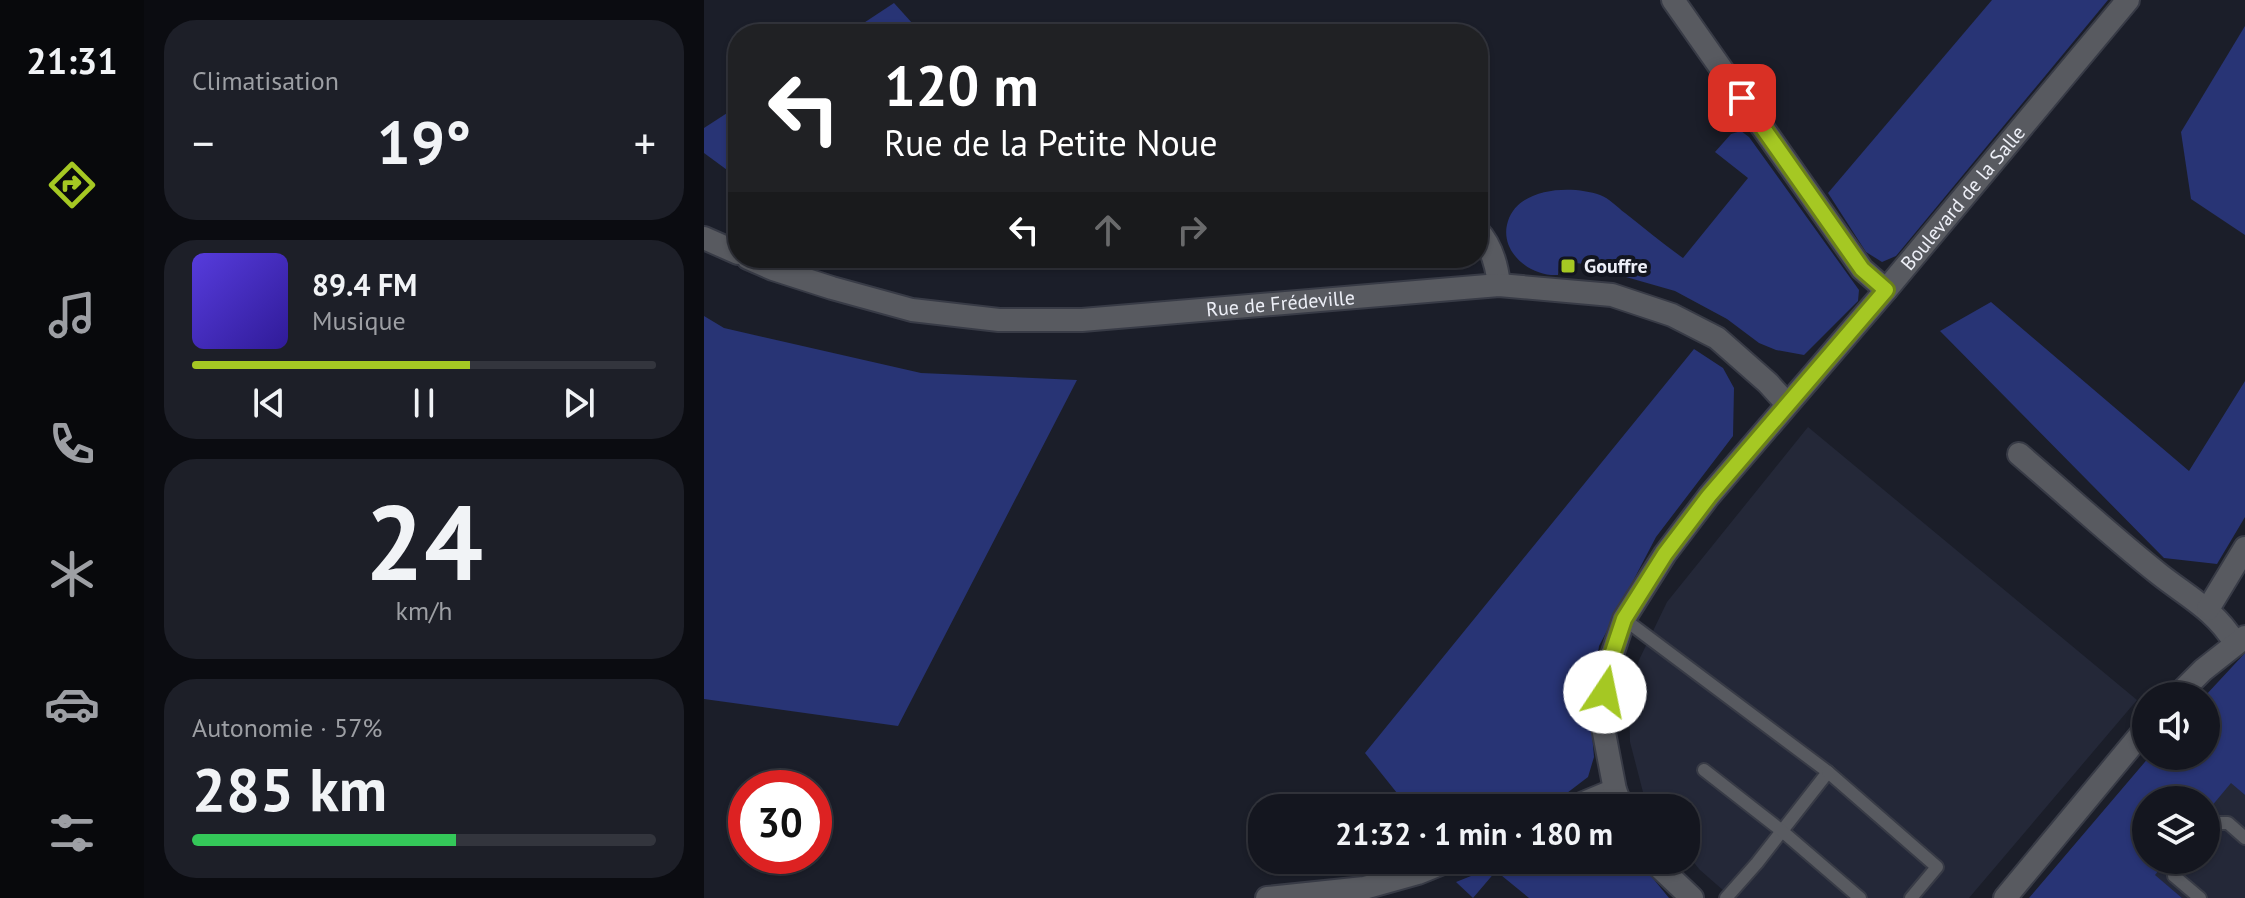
<!DOCTYPE html>
<html lang="fr">
<head>
<meta charset="utf-8">
<style>
  :root { --surface:#14161f; --page:#1d1f28; --text:#f1f3f6; --muted:#9d9fa4; --line:#33353d; --accent:#a5c823 }
  body { margin:0; font-family:"PT Sans",sans-serif; background:var(--page); color:var(--text); height:100vh; display:flex; flex-direction:column; font-size:30px; white-space:nowrap }
  * { box-sizing:border-box; margin:0 }
  p { font-size:26px; color:var(--muted) }
  .icon { flex:none; width:44px; height:44px; fill:none; stroke:currentColor; stroke-width:2; stroke-linecap:round; stroke-linejoin:round }
  .map { position:relative; flex:1; overflow:hidden }
  .sheet { display:flex; flex-direction:column; gap:20px; padding:20px; background:#0b0c11; width:560px }
  .sheet>* { flex:none }
  .banner { position:absolute; left:24px; top:24px; width:760px; height:244px; border-radius:32px; box-shadow:0 2px 6px #0004,0 0 0 2px var(--line); background:#202124; color:#fff; overflow:hidden }
  .fabs { position:absolute; left:1428px; top:682px; display:grid; gap:16px }
  .fabs a { display:grid; place-items:center; width:88px; height:88px; border-radius:50%; background:var(--surface); box-shadow:0 2px 6px #0004,0 0 0 2px var(--line); font-size:40px }
  .speed { position:absolute; left:24px; top:770px; display:flex; gap:16px; font-size:40px; font-weight:700; text-align:center }
  .speed>* { display:grid; place-content:center; width:104px; height:104px; border-radius:50%; background:var(--surface); box-shadow:0 2px 6px #0004,0 0 0 2px var(--line); line-height:1 }
  .speed .limit { border:12px solid #d22; background:#fff; color:#111 }
  .pin { position:absolute; display:grid; place-items:center; width:68px; height:68px; color:#fff; margin:-34px; border-radius:16px; box-shadow:0 4px 12px #0006 }
  .me { position:absolute; width:88px; margin:-44px; rotate:11deg; stroke-linejoin:round; filter:drop-shadow(0 0 6px #0008) }
  .turn { display:flex; align-items:center; gap:28px; height:168px; padding:0 24px; font-size:36px }
  .turn .icon { width:104px; height:104px; stroke-width:2.5 }
  .turn b { display:block; font-size:56px; line-height:68px }
  .lanes { display:flex; align-items:center; height:76px; padding:0 24px; background:#0003; justify-content:center; gap:40px; direction:ltr }
  .lanes .off { opacity:.35 }
  .big { font-size:60px; font-weight:600; line-height:1.1 }
  .sheet .widget { flex:1; display:flex; flex-direction:column; justify-content:center; gap:12px; min-width:0; padding:0 28px; border-radius:32px; background:var(--page) }
  .sheet .dial { align-items:center; gap:0 }
  .dial b { font-size:104px; line-height:1 }
  .song { display:flex; align-items:center; gap:24px }
  .cover { width:96px; height:96px; border-radius:12px; background:linear-gradient(135deg,hsl(250 70% 55%),hsl(250 70% 35%)) }
  .played { height:8px; border-radius:4px; background:linear-gradient(90deg,var(--accent) 60%,var(--line) 60%) }
  .keys { display:flex; justify-content:space-around; direction:ltr }
  .heat { display:flex; justify-content:space-between; align-items:center; font-size:44px; direction:ltr }
  .charge { height:12px; border-radius:6px; background:linear-gradient(90deg,#34c759 57%,var(--line) 0) }
  .trip { position:absolute; left:544px; top:794px; width:452px; height:80px; border-radius:32px; background:var(--surface); box-shadow:0 2px 6px #0004,0 0 0 2px var(--line); font-weight:600; line-height:80px; text-align:center }
  main { display:flex; flex:1; min-height:0 }
  .tabs { display:flex; flex-direction:column; width:144px; justify-content:space-around; align-items:center; background:#08090c; color:var(--muted) }
  .tabs .icon { width:56px; height:56px }
  .tabs .active { color:var(--accent) }
  .tabs b { font-size:36px; color:var(--text) }
  .map>svg:first-child { display:block }
  .built { fill:#242838 }
  .green { fill:#283475 }
  .lines { fill:none; stroke-linecap:round; stroke-linejoin:round }
  .service-casing { stroke:#383b46; stroke-width:16 }
  .minor-casing { stroke:#383b46; stroke-width:26 }
  .tertiary-casing { stroke:#383b46; stroke-width:26 }
  .service { stroke:#585a60; stroke-width:12 }
  .minor { stroke:#585a60; stroke-width:22 }
  .tertiary { stroke:#585a60; stroke-width:22 }
  .route-casing { stroke:#6b8217; stroke-width:20 }
  .route { stroke:#a5c823; stroke-width:14 }
  .poi-dot { fill:#a5c823; stroke:#12151f; stroke-width:3 }
  .labels { text-anchor:middle; stroke-width:8; stroke-linejoin:round; paint-order:stroke }
  .street-label { font-size:20px; fill:#edeff7; stroke:#12151f }
  .poi-label { font-size:20px; font-weight:bold; fill:#edeff7; stroke:#12151f; text-anchor:start }
</style>
</head>
<body>
<main>
<nav class="tabs">
<b>21:31</b>
<svg class="icon active" aria-label="directions" viewBox="0 0 24 24"><path d="M12 3l9 9-9 9-9-9zM9 14v-3h6M13 9l2 2-2 2"/></svg>
<svg class="icon" aria-label="music" viewBox="0 0 24 24"><path d="M9 18V5l10-2v13"/><circle cx="6" cy="18" r="3"/><circle cx="16" cy="16" r="3"/></svg>
<svg class="icon" aria-label="phone" viewBox="0 0 24 24"><path d="M5 4h4l2 5-3 2q2 4 5 5l2-3 5 2v4C11 20 4 13 5 4z"/></svg>
<svg class="icon" aria-label="climate" viewBox="0 0 24 24"><path d="M12 3v18M4 7l16 10M4 17L20 7"/></svg>
<svg class="icon" aria-label="car" viewBox="0 0 24 24"><path d="M5 17H2v-5l4-1 3-4h7l3 4 3 1v5h-3M9 17h6M6 11h13"/><circle cx="7" cy="17" r="2"/><circle cx="17" cy="17" r="2"/></svg>
<svg class="icon" aria-label="filters" viewBox="0 0 24 24"><path d="M4 7h16M4 17h16"/><circle cx="9" cy="7" r="2"/><circle cx="15" cy="17" r="2"/></svg>
</nav>
<section class="sheet">
<div class="widget"><p>Climatisation</p>
<div class="heat"><a>−</a><b class="big">19°</b><a>+</a></div>
</div>
<div class="widget">
<div class="song"><i class="cover"></i><div><b>89.4 FM</b><p>Musique</p></div></div>
<div class="played"></div>
<div class="keys"><svg class="icon" aria-label="previous" viewBox="0 0 24 24"><path d="M18 5L8 12l10 7zM5 5v14"/></svg><svg class="icon" aria-label="pause" viewBox="0 0 24 24"><path d="M8 5v14M16 5v14"/></svg><svg class="icon" aria-label="next" viewBox="0 0 24 24"><path d="M6 5l10 7-10 7zM19 5v14"/></svg></div>
</div>
<div class="widget dial"><b>24</b><p>km/h</p></div>
<div class="widget"><p>Autonomie · 57%</p><b class="big">285 km</b><div class="charge"></div></div>
</section>
<div class="map">
<svg width="1541" height="898" viewBox="0 0 1541 898">
  <rect width="100%" height="100%" fill="#1b1e29"/>
  <!-- built -->
  <g class="built">
    <path d="M 1104,427 L 1433,700 L 1265,898 L 1028,898 L 996,870 L 982,853 L 982,808 L 947,808 L 940,796 L 926,742 L 925,697 L 935,660 L 963,602 Z"/>
    <path d="M 1527,782 L 1541,795 L 1541,898 L 1478,898 L 1450,875 L 1463,860 L 1502,860 L 1502,813 Z"/>
  </g>
  <!-- green -->
  <g class="green">
    <path d="M 1288,0 L 1404,0 L 1192,256 L 1178,262 L 1162,252 L 1124,193 Z"/>
    <path d="M 190,3 L 218,34 L 143,34 Z"/>
    <path d="M 1541,26 L 1541,235 L 1487,199 L 1477,132 Z"/>
    <path d="M 34,106 L 34,178 L 0,153 L 0,128 Z"/>
    <path d="M 1037,131 L 1045,137 L 1155,290 L 1154,301 L 1100,355 L 1072,350 L 1055,343 L 1023,319 L 971,291 L 908,273 L 900,273 L 880,264 L 855,261 L 854,275 C 827,277 794,252 804,221 C 815,187 868,185 896,195 C 905,198 913,207 921,213 C 940,228 959,244 979,258 L 1044,178 L 1011,152 L 1027,134 Z"/>
    <path d="M 1287,302 L 1485,471 L 1541,381 L 1541,517 L 1513,564 L 1460,558 L 1236,331 Z"/>
    <path d="M 0,316 L 20,328 L 217,373 L 373,380 L 194,726 L 0,699 Z"/>
    <path d="M 990,349 L 1019,368 L 1030,388 L 1029,436 L 952,537 L 895,646 L 886,710 L 890,757 L 884,777 L 863,793 L 825,808 L 705,808 L 661,753 Z"/>
    <path d="M 1541,653 L 1541,795 L 1527,783 L 1502,813 L 1502,800 L 1442,800 L 1442,860 L 1463,860 L 1451,875 L 1478,898 L 1325,898 L 1446,756 L 1502,756 L 1501,696 Z"/>
    <path d="M 807,860 L 934,860 L 965,898 L 825,898 L 792,871 L 769,898 L 752,882 Z"/>
  </g>
  <g class="lines">
    <defs>
      <g id="service">
        <path d="M 920,619 L 1124,772 L 1053,863 L 1022,898"/>
        <path d="M 1000,770 L 1078,831 L 1156,898"/>
        <path d="M 1124,772 L 1233,867 L 1207,898"/>
        <path d="M 1502,828 L 1506,823 L 1524,823 L 1541,838"/>
        <path d="M 1475,860 L 1470,865 L 1470,876 L 1496,898"/>
      </g>
      <g id="minor">
        <path d="M 969,0 L 1158,269 L 1182,290"/>
        <path d="M 774,231 C 787,245 793,266 795,285"/>
        <path d="M 0,238 L 34,253"/>
        <path id="s1" d="M 44,258 L 69,269 L 128,288 L 208,310 L 295,320 L 378,320 L 795,285 L 908,295 L 968,315 L 1013,338 L 1064,383 L 1083,404"/>
        <path d="M 1315,454 C 1362,494 1407,536 1455,574 C 1484,597 1511,610 1531,643"/>
        <path d="M 1504,609 L 1541,548"/>
        <path d="M 868,808 L 911,790"/>
        <path id="s2" d="M 918,808 L 911,790 L 897,717 L 904,667 L 920,619 L 961,554 L 1005,496 L 1182,290 L 1424,0"/>
        <path d="M 948,860 L 988,898"/>
        <path d="M 563,898 L 660,888 L 714,873 L 746,860"/>
      </g>
      <g id="tertiary">
        <path d="M 1473,696 L 1499,670 L 1541,637"/>
        <path d="M 1301,898 L 1442,728"/>
      </g>
    </defs>
    <!-- service casing -->
    <use href="#service" class="service-casing"/>
    <!-- minor casing -->
    <use href="#minor" class="minor-casing"/>
    <!-- tertiary casing -->
    <use href="#tertiary" class="tertiary-casing"/>
    <!-- service -->
    <use href="#service" class="service"/>
    <!-- minor -->
    <use href="#minor" class="minor"/>
    <!-- tertiary -->
    <use href="#tertiary" class="tertiary"/>
  </g>
  <g class="lines">
    <defs>
      <path id="route" d="M 901,692 L 904,667 L 920,619 L 961,554 L 1005,496 L 1182,290 L 1158,269 L 1038,98"/>
    </defs>
    <!-- route casing -->
    <use href="#route" class="route-casing"/>
    <!-- route -->
    <use href="#route" class="route"/>
  </g>
  <!-- markers -->
  <rect class="poi-dot" x="856" y="258" width="16" height="16" rx="4"/>
  <g class="labels">
    <!-- street labels -->
    <g class="street-label">
      <text dy="7" stroke="none"><textPath href="#s2" startOffset="736">Boulevard de la Salle</textPath></text>
      <text dy="7" stroke="none"><textPath href="#s1" startOffset="542">Rue de Frédeville</textPath></text>
    </g>
    <!-- poi labels -->
    <g class="poi-label">
      <text x="880" y="273">Gouffre</text>
    </g>
  </g>
</svg>
<div class="fabs">
<a><svg class="icon" aria-label="sound" viewBox="0 0 24 24"><path d="M4 9h4l5-4v14l-5-4H4zM17 9q2 3 0 6"/></svg></a>
<a><svg class="icon" aria-label="layers" viewBox="0 0 24 24"><path d="M12 4l9 5-9 5-9-5zM3 14l9 5 9-5"/></svg></a>
</div>
<div class="speed"><div class="limit">30</div></div>
<div class="pin" style="left:1038px;top:98px;background:#d93025"><svg class="icon" aria-label="arrive" viewBox="0 0 24 24"><path d="M6 21V4h12l-3 4 3 4H6"/></svg></div>
<svg class="me" style="left:901px;top:692px" viewBox="-20 -20 40 40"><circle r="19" fill="#fff"/><path d="M0-13L10 11 0 6-10 11z" fill="#a5c823"/></svg>
<div class="trip">21:32 · 1 min · 180 m</div>
<div class="banner">
<div class="turn"><svg class="icon" aria-label="left" viewBox="0 0 24 24"><path d="M17 20v-9H6M10 6l-5 5 5 5"/></svg><div><b>120 m</b>Rue de la Petite Noue</div></div>
<div class="lanes"><svg class="icon" aria-label="left" viewBox="0 0 24 24"><path d="M17 20v-9H6M10 6l-5 5 5 5"/></svg><svg class="icon off" aria-label="ahead" viewBox="0 0 24 24"><path d="M12 20V5M6 11l6-6 6 6"/></svg><svg class="icon off" aria-label="right" viewBox="0 0 24 24"><path d="M7 20v-9h11M14 6l5 5-5 5"/></svg></div>
</div>
</div>
</main>
</body>
</html>
